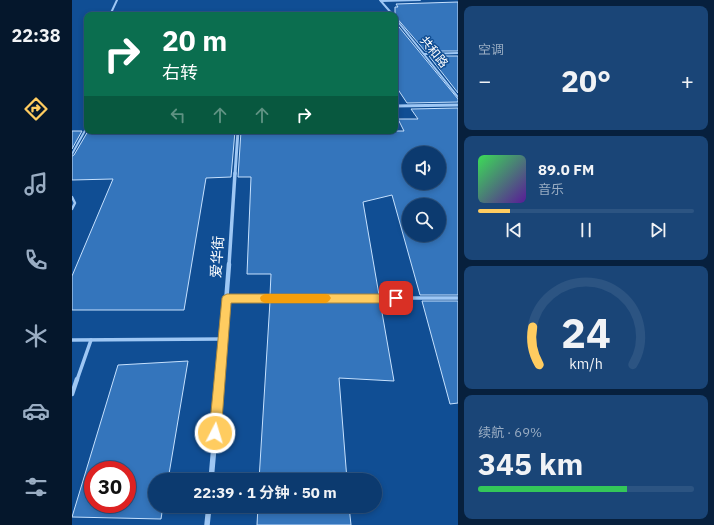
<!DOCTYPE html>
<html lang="zh">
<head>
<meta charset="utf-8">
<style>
  :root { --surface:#0c3a6f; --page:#1a4577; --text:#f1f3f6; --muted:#9aadc3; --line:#2c5482; --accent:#ffcc60 }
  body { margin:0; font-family:"IBM Plex Sans","Noto Sans SC",sans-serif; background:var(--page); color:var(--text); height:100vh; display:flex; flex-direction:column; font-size:15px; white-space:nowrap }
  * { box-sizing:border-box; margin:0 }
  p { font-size:13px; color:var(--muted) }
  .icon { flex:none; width:22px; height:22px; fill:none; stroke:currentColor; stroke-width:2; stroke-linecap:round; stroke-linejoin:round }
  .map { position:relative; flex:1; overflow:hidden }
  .sheet { display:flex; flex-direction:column; gap:6px; padding:6px; background:#07203d; width:256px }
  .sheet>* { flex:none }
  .hud { position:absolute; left:12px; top:12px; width:314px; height:122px; border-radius:8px; box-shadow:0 2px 6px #0003,0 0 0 1px var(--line); background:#0b6e4f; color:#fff; overflow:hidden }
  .buttons { position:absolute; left:330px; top:146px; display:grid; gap:8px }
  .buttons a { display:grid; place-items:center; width:44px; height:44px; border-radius:50%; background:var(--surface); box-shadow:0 2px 6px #0003,0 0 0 1px var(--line); font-size:20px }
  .speed { position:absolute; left:12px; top:461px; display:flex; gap:8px; font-size:20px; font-weight:700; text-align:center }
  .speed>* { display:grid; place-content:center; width:52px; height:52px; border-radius:50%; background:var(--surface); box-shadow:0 2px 6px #0003,0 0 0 1px var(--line); line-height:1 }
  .speed .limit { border:6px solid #d22; background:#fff; color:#111 }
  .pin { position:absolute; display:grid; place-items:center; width:34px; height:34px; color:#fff; margin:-17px; border-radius:8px; box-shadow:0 2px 6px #0006 }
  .me { position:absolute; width:44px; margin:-22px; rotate:5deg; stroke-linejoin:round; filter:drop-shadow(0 0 3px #0008) }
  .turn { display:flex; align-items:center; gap:14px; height:84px; padding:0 12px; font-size:18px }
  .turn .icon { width:52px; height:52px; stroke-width:2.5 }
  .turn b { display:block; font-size:28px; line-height:34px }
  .lanes { display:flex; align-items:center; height:38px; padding:0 12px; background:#0003; justify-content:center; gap:20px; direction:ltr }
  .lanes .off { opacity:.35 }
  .big { font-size:30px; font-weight:700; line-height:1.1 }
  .sheet .tile { flex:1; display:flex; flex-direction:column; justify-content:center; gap:6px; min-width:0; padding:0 14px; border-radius:8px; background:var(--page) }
  .sheet .dial { align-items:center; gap:0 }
  .dial svg { height:104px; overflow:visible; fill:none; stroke:var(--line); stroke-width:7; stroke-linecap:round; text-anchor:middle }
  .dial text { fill:var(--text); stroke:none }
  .song { display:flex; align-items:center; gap:12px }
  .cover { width:48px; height:48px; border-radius:6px; background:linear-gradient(135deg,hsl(130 70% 55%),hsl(270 70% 35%)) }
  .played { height:4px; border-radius:2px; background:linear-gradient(90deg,var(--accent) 15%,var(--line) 15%) }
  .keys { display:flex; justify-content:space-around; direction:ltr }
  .heat { display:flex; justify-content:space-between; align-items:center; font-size:22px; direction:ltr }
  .charge { height:6px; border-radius:3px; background:linear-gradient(90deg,#34c759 69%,var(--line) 0) }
  .trip { position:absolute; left:76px; top:473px; width:234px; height:40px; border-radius:20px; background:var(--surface); box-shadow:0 2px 6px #0003,0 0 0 1px var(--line); font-weight:700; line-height:40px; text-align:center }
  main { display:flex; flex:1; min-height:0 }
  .tab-bar { display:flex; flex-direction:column; width:72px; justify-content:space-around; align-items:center; background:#05172c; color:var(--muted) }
  .tab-bar .icon { width:28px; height:28px }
  .tab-bar .current { color:var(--accent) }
  .tab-bar b { font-size:18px; color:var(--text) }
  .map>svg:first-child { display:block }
  .building { fill:#3475bc; stroke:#c6e1fe; fill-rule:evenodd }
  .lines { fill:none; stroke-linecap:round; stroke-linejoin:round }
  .service-far3 { stroke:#9ec7f4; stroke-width:2 }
  .service-far2 { stroke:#9ec7f4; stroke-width:2.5 }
  .service-far1 { stroke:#9ec7f4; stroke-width:3.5 }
  .service { stroke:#9ec7f4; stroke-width:4.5 }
  .minor-far4 { stroke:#9ec7f4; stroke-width:2 }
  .minor-far3 { stroke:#9ec7f4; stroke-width:3 }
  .minor-far2 { stroke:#9ec7f4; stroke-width:3.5 }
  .minor-far1 { stroke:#9ec7f4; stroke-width:4.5 }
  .minor { stroke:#9ec7f4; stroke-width:5.5 }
  .route { fill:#ffcc60; stroke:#a6853e }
  .slow { fill:#f59e0b }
  .labels { text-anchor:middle; stroke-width:3; stroke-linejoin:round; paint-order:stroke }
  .far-street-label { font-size:12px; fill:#fff; stroke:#104e94 }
  .street-label { font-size:14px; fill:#fff; stroke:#104e94 }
</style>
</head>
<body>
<main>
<nav class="tab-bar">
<b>22:38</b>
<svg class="icon current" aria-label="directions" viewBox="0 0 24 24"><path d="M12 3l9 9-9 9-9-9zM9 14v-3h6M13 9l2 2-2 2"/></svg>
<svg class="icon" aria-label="music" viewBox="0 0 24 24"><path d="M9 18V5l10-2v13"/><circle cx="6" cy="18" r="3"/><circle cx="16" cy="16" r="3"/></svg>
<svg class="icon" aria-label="phone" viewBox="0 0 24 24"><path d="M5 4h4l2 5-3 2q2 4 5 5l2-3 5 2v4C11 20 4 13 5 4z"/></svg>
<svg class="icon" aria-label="climate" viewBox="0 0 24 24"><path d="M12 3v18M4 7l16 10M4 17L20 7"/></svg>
<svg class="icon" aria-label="car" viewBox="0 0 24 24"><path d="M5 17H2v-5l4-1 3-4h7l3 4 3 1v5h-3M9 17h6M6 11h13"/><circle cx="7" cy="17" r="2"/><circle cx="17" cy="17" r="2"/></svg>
<svg class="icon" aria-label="filters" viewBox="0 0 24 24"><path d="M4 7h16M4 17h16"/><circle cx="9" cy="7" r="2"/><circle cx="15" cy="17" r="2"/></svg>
</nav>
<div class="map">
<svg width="386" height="525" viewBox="0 0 386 525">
  <rect width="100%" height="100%" fill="#104e94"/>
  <!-- building -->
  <g class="building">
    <path d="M 386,2 L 386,51 L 353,51 L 323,16 L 323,7 L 326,7 L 324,4 Z"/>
    <path d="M 323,22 L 386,99 L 386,102 L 335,103 L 323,85 Z"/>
    <path d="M 357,56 L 386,56 L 386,93 Z"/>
    <path d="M 386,108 L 386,295 L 348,295 L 320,195 L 291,202 L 307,295 L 198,295 L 199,274 L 175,274 L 179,177 L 166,177 L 169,131 L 332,131 L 326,119 L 346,119 L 339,109 ZM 337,153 L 367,153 L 367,183 L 337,183 ZM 337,205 L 367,205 L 367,235 L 337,235 Z"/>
    <path d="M 0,131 L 10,131 L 0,149 Z"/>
    <path d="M 16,131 L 163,131 L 159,177 L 134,178 L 112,310 L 0,310 L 0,276 L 41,179 L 0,180 L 0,156 L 2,155 Z"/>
    <path d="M 198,301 L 308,301 L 322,381 L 267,378 L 275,480 L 187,480 Z"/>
    <path d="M 350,301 L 386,301 L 386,403 L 378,404 Z"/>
    <path d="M 116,361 L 96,480 L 83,480 L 83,506 L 91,506 L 89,519 L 0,517 L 46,365 ZM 21,470 L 55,470 L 55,504 L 21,504 Z"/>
    <path d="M 186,506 L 277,506 L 279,525 L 185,525 Z"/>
  </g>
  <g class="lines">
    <!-- service-far3 -->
    <path class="service-far3" d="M 0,154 L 15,127"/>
    <!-- service-far2 -->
    <path class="service-far2" d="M 0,197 L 3,203 L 0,209"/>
    <!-- service-far1 -->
    <g class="service-far1">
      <path d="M 155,298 L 386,298"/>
      <path d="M 0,340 L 151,339"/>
      <path d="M 5,380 L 19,340"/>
    </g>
    <!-- service -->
    <path class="service" d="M 0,394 L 5,379"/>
    <!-- minor-far4 -->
    <g class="minor-far4">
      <path d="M 308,0 L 321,15"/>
      <path d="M 309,1 L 348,0"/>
      <path d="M 38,15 L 45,0"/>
      <path d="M 323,18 L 386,97"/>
      <path d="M 352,54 L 386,53"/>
    </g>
    <!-- minor-far3 -->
    <g class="minor-far3">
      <path d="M 323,106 L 386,105"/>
      <path d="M 163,174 L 166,131"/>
    </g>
    <!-- minor-far2 -->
    <path class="minor-far2" d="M 157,265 L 163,173"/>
    <!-- minor-far1 -->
    <path class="minor-far1" d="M 148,380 L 157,264"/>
    <!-- minor -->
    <g class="minor">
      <path d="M 139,480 L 148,379"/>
      <path d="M 135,525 L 137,506"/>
    </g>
  </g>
  <!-- route -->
  <path class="route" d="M 155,294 L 324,294 L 328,295 L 329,298 L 328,301 L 324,303 L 159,303 L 149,433 L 147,437 L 143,439 L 138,437 L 137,433 L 150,298 L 151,296 Z"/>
  <!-- slow -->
  <path class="slow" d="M 193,294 L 254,294 L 257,295 L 259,298 L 257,301 L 254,303 L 193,303 L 189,301 L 188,298 L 189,296 Z"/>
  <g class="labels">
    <!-- far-street labels -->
    <g class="far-street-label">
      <text transform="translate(362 52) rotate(51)" y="4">共和路</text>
    </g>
    <!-- street labels -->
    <g class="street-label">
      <text transform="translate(145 257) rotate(-86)" y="5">爱华街</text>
    </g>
  </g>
</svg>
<div class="buttons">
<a><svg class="icon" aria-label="sound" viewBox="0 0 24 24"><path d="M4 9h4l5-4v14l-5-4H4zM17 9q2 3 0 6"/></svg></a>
<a><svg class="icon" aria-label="search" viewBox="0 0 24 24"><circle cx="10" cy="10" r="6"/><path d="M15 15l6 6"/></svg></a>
</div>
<div class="speed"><div class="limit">30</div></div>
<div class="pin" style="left:324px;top:298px;background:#d93025"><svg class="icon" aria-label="arrive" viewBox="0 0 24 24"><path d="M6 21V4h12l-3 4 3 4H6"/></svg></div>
<svg class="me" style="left:143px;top:433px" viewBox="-20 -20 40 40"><circle r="17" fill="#ffcc60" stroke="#fff" stroke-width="3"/><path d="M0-11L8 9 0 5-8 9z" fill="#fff"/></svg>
<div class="trip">22:39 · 1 分钟 · 50 m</div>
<div class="hud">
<div class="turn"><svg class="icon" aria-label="right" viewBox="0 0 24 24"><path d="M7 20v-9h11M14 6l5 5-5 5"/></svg><div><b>20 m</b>右转</div></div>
<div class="lanes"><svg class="icon off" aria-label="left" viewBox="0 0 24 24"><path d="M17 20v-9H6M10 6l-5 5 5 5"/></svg><svg class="icon off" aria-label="ahead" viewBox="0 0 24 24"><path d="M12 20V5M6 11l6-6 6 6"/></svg><svg class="icon off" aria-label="ahead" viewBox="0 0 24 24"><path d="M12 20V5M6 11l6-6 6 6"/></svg><svg class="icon" aria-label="right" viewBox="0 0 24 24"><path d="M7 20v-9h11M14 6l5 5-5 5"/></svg></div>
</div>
</div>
<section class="sheet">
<div class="tile"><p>空调</p>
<div class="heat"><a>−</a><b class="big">20°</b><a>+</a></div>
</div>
<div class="tile">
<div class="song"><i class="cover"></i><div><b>89.0 FM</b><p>音乐</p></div></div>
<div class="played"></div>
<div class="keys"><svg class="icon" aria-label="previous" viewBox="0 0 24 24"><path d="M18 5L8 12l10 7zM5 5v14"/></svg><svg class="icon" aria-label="pause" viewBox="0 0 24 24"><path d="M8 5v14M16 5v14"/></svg><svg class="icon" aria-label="next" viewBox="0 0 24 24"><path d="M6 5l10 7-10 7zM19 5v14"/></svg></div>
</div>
<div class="tile dial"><svg viewBox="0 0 100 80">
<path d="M14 69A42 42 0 1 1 86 69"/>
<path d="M14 69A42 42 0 0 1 9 40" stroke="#ffcc60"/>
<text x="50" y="56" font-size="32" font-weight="700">24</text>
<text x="50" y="72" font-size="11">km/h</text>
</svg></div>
<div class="tile"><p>续航 · 69%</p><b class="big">345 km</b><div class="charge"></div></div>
</section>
</main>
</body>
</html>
